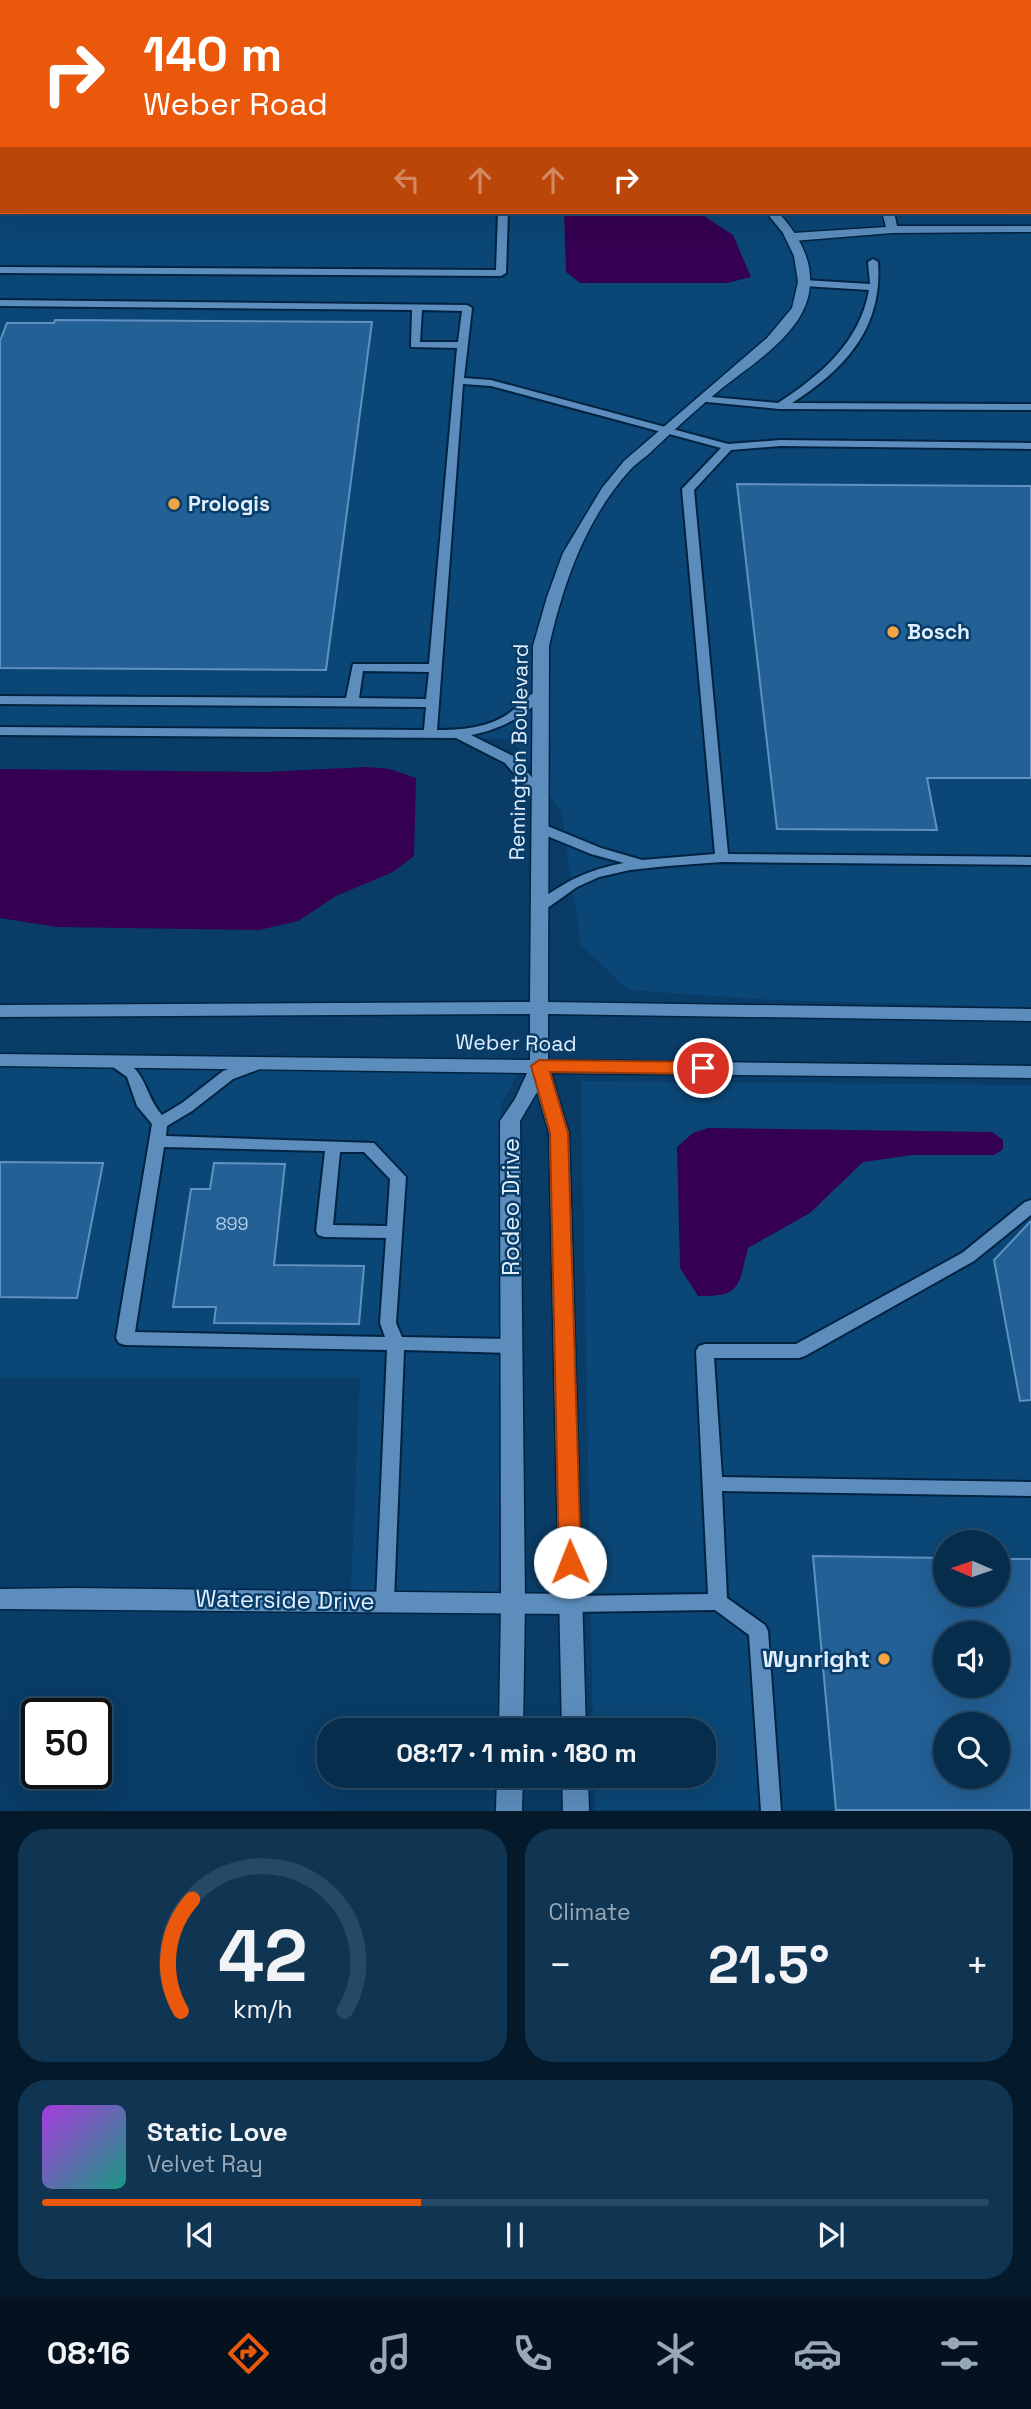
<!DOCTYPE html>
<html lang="en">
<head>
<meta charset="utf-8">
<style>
  :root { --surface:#072d4c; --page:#103553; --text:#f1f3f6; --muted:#98a8b5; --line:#284964; --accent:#ea580c }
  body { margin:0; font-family:"Space Grotesk",sans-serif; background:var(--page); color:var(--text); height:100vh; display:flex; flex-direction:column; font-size:26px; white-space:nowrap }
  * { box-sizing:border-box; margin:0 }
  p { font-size:23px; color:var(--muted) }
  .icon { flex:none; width:38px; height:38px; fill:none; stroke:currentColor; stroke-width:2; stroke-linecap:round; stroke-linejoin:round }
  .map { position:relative; height:1811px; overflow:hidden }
  .side { display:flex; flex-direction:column; gap:18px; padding:18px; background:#04192a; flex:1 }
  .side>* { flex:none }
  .banner { position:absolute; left:0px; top:0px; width:1032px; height:214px; box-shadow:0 7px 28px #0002,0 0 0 2px var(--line); background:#ea580c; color:#fff; overflow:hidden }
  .needle { width:46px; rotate:272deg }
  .tools { position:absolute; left:933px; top:1530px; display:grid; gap:14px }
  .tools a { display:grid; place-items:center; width:77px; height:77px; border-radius:50%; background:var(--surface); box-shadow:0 7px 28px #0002,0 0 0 2px var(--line); font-size:35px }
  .speed { position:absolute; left:21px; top:1698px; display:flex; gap:14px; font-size:35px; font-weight:700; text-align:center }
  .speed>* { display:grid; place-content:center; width:91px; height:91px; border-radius:50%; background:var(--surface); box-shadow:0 7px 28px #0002,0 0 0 2px var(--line); line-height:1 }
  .speed .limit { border:4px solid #111; border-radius:10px; background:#fff; color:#111 }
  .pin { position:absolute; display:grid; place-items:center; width:60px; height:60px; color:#fff; margin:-30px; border:4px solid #fff; border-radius:50%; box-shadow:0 2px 7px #0007 }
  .me { position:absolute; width:77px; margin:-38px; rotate:359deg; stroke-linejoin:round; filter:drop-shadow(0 0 5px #0008) }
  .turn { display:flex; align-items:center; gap:24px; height:147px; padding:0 28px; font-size:32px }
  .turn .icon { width:91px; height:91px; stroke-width:2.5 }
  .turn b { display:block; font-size:49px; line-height:60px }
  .lanes { display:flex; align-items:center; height:66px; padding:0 28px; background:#0003; justify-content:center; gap:35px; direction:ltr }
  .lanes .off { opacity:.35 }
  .big { font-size:52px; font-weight:600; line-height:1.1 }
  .side .tile { flex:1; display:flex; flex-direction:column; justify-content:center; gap:10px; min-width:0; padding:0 24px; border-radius:28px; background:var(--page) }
  .side .dial { align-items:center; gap:0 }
  .dial svg { height:182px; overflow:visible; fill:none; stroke:var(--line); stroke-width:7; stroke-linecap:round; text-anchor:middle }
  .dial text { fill:var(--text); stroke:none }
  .song { display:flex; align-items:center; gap:21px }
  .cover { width:84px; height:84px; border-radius:10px; background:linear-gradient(135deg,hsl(280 70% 55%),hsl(170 70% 35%)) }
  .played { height:7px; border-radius:4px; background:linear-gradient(90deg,var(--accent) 40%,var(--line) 40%) }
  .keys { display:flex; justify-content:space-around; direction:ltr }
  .heat { display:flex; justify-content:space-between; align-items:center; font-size:38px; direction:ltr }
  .side .tiles { flex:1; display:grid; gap:18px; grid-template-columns:1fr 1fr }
  .tile:last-child { grid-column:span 2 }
  .trip { position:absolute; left:317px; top:1718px; width:399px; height:70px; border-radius:28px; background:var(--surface); box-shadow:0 7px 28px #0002,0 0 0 2px var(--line); font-weight:600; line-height:70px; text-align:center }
  .dock { display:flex; height:112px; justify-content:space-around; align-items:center; background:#03121e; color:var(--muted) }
  .dock .icon { width:49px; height:49px }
  .dock .current { color:var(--accent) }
  .dock b { font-size:32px; color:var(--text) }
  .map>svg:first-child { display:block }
  .built { fill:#0b4776; fill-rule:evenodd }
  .water { fill:#350051 }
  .building { fill:#236096; stroke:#6191c1; stroke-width:2; fill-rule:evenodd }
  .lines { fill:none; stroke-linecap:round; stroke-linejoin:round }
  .lane-casing { stroke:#002342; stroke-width:4 }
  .street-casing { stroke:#002342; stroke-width:3 }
  .secondary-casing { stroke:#002342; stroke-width:3 }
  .lane { fill:#5c8dbc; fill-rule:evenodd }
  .street { fill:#5c8dbc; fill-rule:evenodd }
  .secondary { fill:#5c8dbc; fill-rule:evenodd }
  .route { fill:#ea580c; stroke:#983908; stroke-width:2 }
  .poi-dot { fill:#f2a541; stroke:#093c66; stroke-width:2.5 }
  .labels { text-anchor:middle; stroke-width:5; stroke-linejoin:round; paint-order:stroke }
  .number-label { font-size:18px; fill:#b1cbe5 }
  .poi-label { font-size:21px; font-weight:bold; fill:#e0efff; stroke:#093c66; text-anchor:start }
  .street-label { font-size:21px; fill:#e0efff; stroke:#093c66 }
  .near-street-label { font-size:24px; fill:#e0efff; stroke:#093c66 }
  .near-poi-label { font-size:24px; font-weight:bold; fill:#e0efff; stroke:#093c66; text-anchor:end }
</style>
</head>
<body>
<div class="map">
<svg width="1031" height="1811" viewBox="0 0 1031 1811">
  <rect width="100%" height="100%" fill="#093c66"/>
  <!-- built -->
  <g class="built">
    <path d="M 0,0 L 1031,0 L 1031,1007 L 773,1000 L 628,990 L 581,945 L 561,812 L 512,739 L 0,734 L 0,45 L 2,212 L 1031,212 L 1031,2 L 2,2 L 2,20 Z"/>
    <path d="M 0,1067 L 520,1069 L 501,1105 L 499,1613 L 350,1609 L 360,1378 L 0,1378 Z"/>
    <path d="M 581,1081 L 1031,1085 L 1031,1810 L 595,1810 L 594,1776 L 704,1776 L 704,1731 L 593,1731 ZM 945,1542 L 998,1542 L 998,1594 L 945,1594 ZM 945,1633 L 998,1633 L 998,1685 L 945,1685 ZM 945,1724 L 998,1724 L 998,1776 L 945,1776 Z"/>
  </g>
  <!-- water -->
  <g class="water">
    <path d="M 564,212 L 698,212 L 733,235 L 751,277 L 727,283 L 580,283 L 566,272 Z"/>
    <path d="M 367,767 L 390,769 L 416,778 L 414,856 L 393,872 L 336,896 L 298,921 L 259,930 L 57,927 L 0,918 L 0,769 L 264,772 Z"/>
    <path d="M 708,1128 L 992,1132 L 1003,1140 L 1003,1149 L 994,1155 L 912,1155 L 863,1162 L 810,1213 L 748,1248 C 738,1286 742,1297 698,1296 L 680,1268 L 677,1147 L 693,1133 Z"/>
  </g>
  <!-- building -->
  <g class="building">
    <path d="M 55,320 L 372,322 L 326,670 L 0,668 L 0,341 L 7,323 L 54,323 Z"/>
    <path d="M 737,484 L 1031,486 L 1031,778 L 927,778 L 937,830 L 777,829 Z"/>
    <path d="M 0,1162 L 103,1163 L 77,1298 L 0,1297 Z"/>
    <path d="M 214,1163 L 285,1164 L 274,1265 L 364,1266 L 359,1324 L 214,1323 L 216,1307 L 173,1307 L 191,1189 L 210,1189 Z"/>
    <path d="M 1031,1221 L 1031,1400 L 1020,1401 L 994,1260 Z"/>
    <path d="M 813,1556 L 945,1558 L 945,1594 L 998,1594 L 998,1559 L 1031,1559 L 1031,1810 L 836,1810 ZM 945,1633 L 998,1633 L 998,1685 L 945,1685 ZM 945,1724 L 998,1724 L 998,1776 L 945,1776 Z"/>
  </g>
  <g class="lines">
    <defs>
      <g id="lane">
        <path d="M 123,0 L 131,0 L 122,2 Z"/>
        <rect x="329" y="0" width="8" height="2"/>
        <rect x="0" y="65" width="2" height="4"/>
        <path d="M 498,212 L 508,212 L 506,273 L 501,276 L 0,273 L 0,267 L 496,270 Z"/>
        <path d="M 873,259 L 878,262 C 883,328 845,369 792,403 L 1031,404 L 1031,410 L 779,409 L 697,401 L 696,399 L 701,396 L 778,403 C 821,375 860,342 869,290 L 804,286 L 799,283 L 804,280 L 870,284 L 868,262 Z"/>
        <path d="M 0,300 L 467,305 L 472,308 L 464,378 L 491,380 L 728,444 L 780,440 L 1031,443 L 1031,449 L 780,446 L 731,450 L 694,490 L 728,854 L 1031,857 L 1031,865 L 722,862 L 667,866 L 630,870 L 599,877 L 577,887 L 546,909 L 536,909 L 534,906 L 536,903 C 566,881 587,870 624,863 L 591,854 L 535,831 L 533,828 L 535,825 L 545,825 L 601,848 L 642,860 L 715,854 L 682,489 L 721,448 L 491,386 L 463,384 L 437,730 C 461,730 487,728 508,714 C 519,707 531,689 544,691 L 546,694 L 544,697 C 521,718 501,729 471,735 L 515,757 L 545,793 L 547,796 L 545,799 L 535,799 L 505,763 L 456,738 L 0,735 L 0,727 L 424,730 L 426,707 L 0,704 L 0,696 L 346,698 L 353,664 L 429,664 L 457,348 L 411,347 L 412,310 L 0,306 ZM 422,310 L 462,311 L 458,342 L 420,342 ZM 363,671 L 429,672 L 426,699 L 359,698 Z"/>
        <path d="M 114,1057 C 148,1067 142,1092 162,1115 L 182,1103 L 223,1071 L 260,1058 L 265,1059 L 268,1063 L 265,1067 L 233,1079 L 192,1111 L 167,1126 L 166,1136 L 374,1143 L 406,1177 L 396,1323 L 402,1337 L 511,1339 L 517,1341 L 520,1346 L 517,1351 L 511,1353 L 404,1350 L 394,1601 L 392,1607 L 385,1609 L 378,1607 L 376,1601 L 387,1350 L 125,1345 L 119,1343 L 116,1338 L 152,1124 L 137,1106 L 127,1077 L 106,1062 L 109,1058 ZM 164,1147 L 325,1151 L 316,1231 L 318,1235 L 324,1237 L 386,1238 L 380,1323 L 385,1337 L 135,1332 ZM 340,1152 L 364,1152 L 390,1179 L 387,1226 L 333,1225 Z"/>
        <path d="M 1031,1200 L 1031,1215 L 974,1261 L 805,1356 L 799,1358 L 714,1358 L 722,1477 L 1031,1482 L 1031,1496 L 722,1491 L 727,1598 L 765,1625 L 768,1631 L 781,1811 L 761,1811 L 749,1635 L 715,1610 L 571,1612 L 564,1610 L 562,1604 L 564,1598 L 571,1596 L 708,1594 L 696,1351 L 699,1346 L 705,1344 L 796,1344 L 962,1253 L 1025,1202 Z"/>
      </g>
      <g id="street">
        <rect x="841" y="0" width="10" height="2"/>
        <path d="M 882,212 L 894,212 L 897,226 L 1031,226 L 1031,232 L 892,233 L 793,241 L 787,237 L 793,233 L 886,227 Z"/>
        <path d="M 74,1588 L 571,1594 L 579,1597 L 583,1604 L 579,1611 L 571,1614 L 0,1609 L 0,1589 Z"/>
      </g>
      <g id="secondary">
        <rect x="0" y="36" width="2" height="6"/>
        <path d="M 766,212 L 778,212 C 798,234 815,262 809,293 C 801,335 752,364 721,389 C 698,408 676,428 654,449 C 647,457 637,462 630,470 C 585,520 564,582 549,646 L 548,1002 L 1031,1009 L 1031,1021 L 548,1014 L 548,1060 L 1031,1066 L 1031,1078 L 551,1073 L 569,1133 L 586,1731 L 562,1731 L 549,1133 L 537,1092 L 520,1121 L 525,1602 L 523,1731 L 499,1731 L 501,1602 L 500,1121 L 515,1099 L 527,1073 L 0,1066 L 0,1054 L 530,1060 L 530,1014 L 0,1017 L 0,1005 L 530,1002 L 533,646 L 547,597 L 563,553 L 602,488 L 624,461 L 767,338 L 792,308 L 798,282 L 794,256 L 783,233 Z"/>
        <path d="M 497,1776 L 523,1776 L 522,1811 L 496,1811 Z"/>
        <path d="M 562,1776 L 588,1776 L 589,1811 L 563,1811 Z"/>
      </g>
    </defs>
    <!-- lane casing -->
    <use href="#lane" class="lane-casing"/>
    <!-- street casing -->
    <use href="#street" class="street-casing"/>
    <!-- secondary casing -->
    <use href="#secondary" class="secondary-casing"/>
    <!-- lane -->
    <use href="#lane" class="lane"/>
    <!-- street -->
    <use href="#street" class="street"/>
    <!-- secondary -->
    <use href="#secondary" class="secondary"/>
  </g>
  <!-- route -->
  <path class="route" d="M 539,1060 L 703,1062 L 712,1068 L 703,1074 L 550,1072 L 568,1133 L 581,1562 L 577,1568 L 570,1571 L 563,1568 L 559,1562 L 550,1133 L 531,1066 Z"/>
  <!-- markers -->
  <g class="poi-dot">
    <circle cx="174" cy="504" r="7"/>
    <circle cx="893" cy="632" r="7"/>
    <circle cx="884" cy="1659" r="7"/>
  </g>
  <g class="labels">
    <!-- number labels -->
    <g class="number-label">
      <text x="232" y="1230">899</text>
    </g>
    <!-- poi labels -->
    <g class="poi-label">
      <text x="188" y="511">Prologis</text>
      <text x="907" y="639">Bosch</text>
    </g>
    <!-- street labels -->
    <g class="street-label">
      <text transform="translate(519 752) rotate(-89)" y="7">Remington Boulevard</text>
      <text transform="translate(516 1043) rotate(1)" y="7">Weber Road</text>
    </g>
    <!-- near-street labels -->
    <g class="near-street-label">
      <text transform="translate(511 1207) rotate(-90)" y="8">Rodeo Drive</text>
      <text transform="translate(285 1600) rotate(1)" y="8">Waterside Drive</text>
    </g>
    <!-- near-poi labels -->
    <g class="near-poi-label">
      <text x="870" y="1667">Wynright</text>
    </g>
  </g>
</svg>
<div class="tools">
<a><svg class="needle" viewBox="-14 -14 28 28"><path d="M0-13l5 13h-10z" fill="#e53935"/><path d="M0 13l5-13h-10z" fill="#98a8b5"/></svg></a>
<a><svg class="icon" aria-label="sound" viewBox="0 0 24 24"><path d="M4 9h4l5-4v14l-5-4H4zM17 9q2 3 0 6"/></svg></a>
<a><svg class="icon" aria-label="search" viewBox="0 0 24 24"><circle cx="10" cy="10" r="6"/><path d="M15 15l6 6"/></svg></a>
</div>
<div class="speed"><div class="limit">50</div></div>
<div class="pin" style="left:703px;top:1068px;background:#d93025"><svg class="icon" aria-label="arrive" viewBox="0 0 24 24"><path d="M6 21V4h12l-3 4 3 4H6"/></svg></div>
<svg class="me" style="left:570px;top:1562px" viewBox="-20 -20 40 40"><circle r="19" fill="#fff"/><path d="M0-13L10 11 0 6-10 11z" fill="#ea580c"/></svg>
<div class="trip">08:17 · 1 min · 180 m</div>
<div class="banner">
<div class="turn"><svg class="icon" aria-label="right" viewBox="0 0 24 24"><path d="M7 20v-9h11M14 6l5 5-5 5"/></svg><div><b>140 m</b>Weber Road</div></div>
<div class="lanes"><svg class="icon off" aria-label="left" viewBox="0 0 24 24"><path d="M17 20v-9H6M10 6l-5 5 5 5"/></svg><svg class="icon off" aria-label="ahead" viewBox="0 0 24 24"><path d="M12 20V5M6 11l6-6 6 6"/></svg><svg class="icon off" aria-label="ahead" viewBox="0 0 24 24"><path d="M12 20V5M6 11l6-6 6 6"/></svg><svg class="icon" aria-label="right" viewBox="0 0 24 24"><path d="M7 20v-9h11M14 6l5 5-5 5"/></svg></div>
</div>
</div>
<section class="side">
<div class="tiles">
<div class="tile dial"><svg viewBox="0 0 100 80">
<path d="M14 69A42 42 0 1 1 86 69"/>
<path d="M14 69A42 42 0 0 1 19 20" stroke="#ea580c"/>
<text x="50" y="56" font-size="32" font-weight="700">42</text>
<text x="50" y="72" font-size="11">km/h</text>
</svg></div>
<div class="tile"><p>Climate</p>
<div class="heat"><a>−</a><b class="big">21.5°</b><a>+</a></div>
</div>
<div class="tile">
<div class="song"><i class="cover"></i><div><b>Static Love</b><p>Velvet Ray</p></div></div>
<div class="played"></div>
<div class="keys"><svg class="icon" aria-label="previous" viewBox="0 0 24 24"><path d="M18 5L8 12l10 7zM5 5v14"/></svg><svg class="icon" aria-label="pause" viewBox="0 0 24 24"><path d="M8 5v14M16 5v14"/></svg><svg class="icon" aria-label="next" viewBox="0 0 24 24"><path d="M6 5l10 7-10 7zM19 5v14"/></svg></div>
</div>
</div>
</section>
<nav class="dock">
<b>08:16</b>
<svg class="icon current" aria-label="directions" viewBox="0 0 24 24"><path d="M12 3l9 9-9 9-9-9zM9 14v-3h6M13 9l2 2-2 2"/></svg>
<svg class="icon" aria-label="music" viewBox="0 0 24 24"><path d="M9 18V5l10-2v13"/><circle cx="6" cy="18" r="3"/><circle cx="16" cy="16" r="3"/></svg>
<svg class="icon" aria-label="phone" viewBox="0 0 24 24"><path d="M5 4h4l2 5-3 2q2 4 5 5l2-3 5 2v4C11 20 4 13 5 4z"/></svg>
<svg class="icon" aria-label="climate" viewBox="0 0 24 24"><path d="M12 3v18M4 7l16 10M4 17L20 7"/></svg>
<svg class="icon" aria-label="car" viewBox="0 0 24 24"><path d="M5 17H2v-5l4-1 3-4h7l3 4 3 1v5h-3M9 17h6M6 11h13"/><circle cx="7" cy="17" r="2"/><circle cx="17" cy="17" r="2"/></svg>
<svg class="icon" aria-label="filters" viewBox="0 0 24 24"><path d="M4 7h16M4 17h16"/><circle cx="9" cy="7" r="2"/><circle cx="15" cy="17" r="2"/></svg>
</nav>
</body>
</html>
